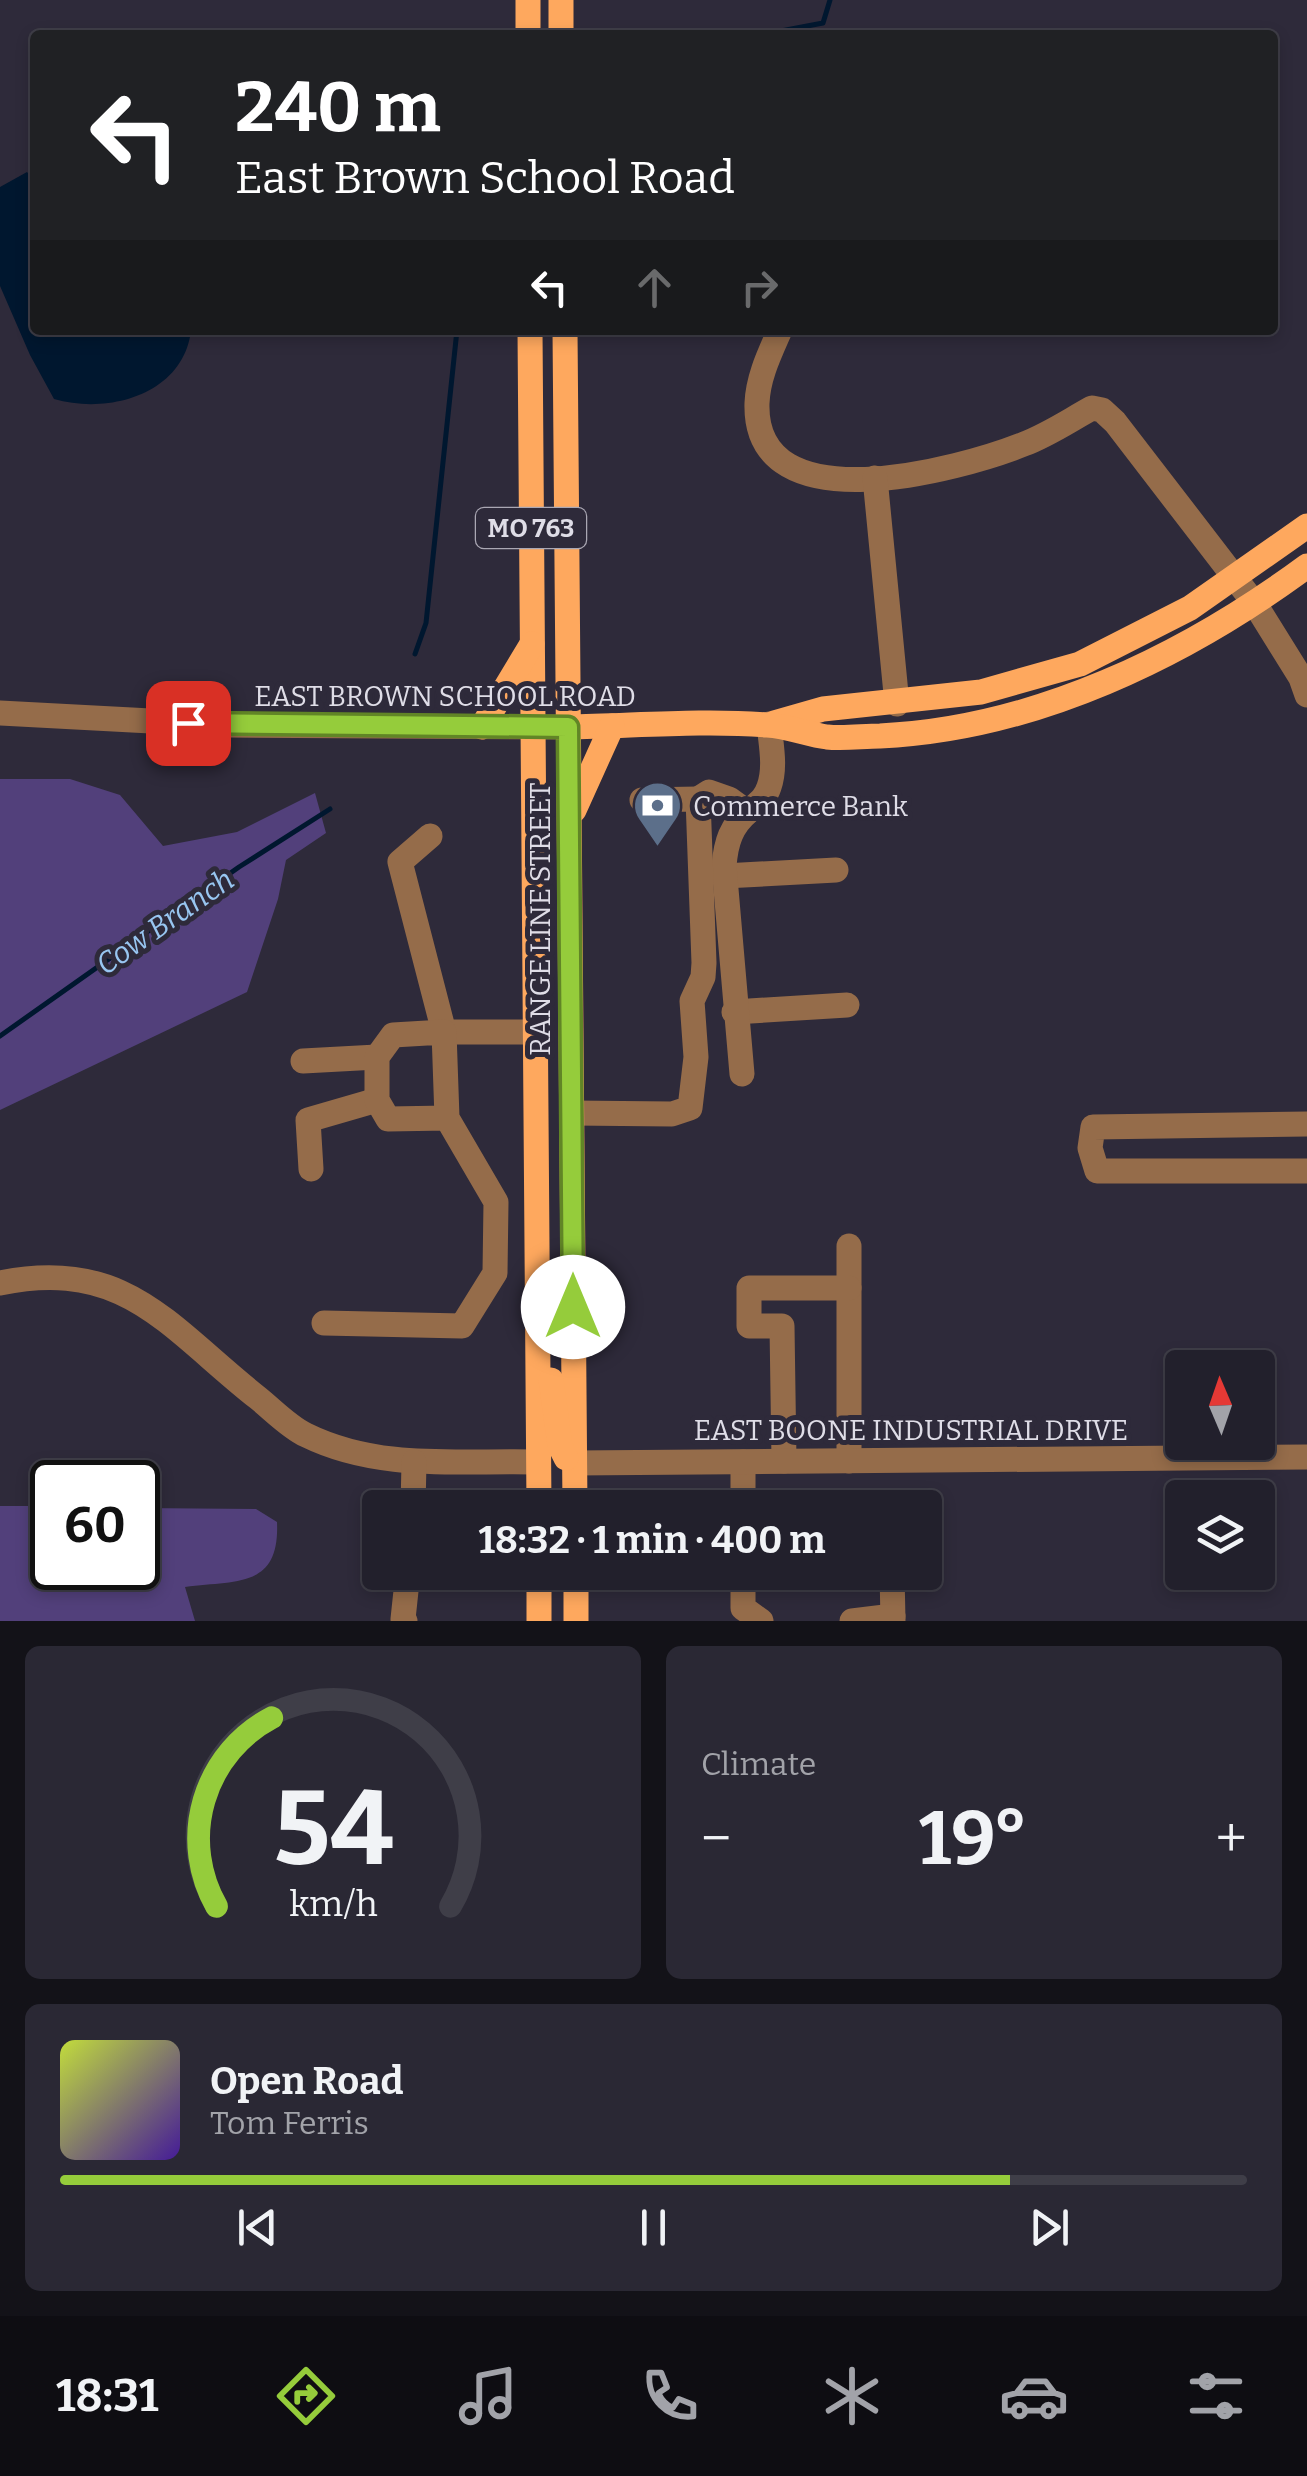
<!DOCTYPE html>
<html lang="en">
<head>
<meta charset="utf-8">
<style>
  :root { --surface:#22202c; --page:#2a2834; --text:#f1f3f6; --muted:#a2a3a9; --line:#3f3e48; --accent:#95cc3b }
  body { margin:0; font-family:Bitter,serif; background:var(--page); color:var(--text); height:100vh; display:flex; flex-direction:column; font-size:38px; white-space:nowrap }
  * { box-sizing:border-box; margin:0 }
  p { font-size:32px; color:var(--muted) }
  .icon { flex:none; width:55px; height:55px; fill:none; stroke:currentColor; stroke-width:2; stroke-linecap:round; stroke-linejoin:round }
  .map { position:relative; height:1621px; overflow:hidden }
  .sheet { display:flex; flex-direction:column; gap:25px; padding:25px; background:#131218; flex:1 }
  .sheet>* { flex:none }
  .guide { position:absolute; left:30px; top:30px; width:1248px; height:305px; border-radius:10px; box-shadow:0 5px 15px #0003,0 0 0 2px var(--line); background:#202124; color:#fff; overflow:hidden }
  .needle { width:65px; rotate:358deg }
  .controls { position:absolute; left:1165px; top:1350px; display:grid; gap:20px }
  .controls a { display:grid; place-items:center; width:110px; height:110px; border-radius:10px; background:var(--surface); box-shadow:0 5px 15px #0003,0 0 0 2px var(--line); font-size:50px }
  .speed { position:absolute; left:30px; top:1460px; display:flex; gap:20px; font-size:50px; font-weight:700; text-align:center }
  .speed>* { display:grid; place-content:center; width:130px; height:130px; border-radius:50%; background:var(--surface); box-shadow:0 5px 15px #0003,0 0 0 2px var(--line); line-height:1 }
  .speed .limit { border:5px solid #111; border-radius:15px; background:#fff; color:#111 }
  .pin { position:absolute; display:grid; place-items:center; width:85px; height:85px; color:#fff; margin:-42px; border-radius:20px; box-shadow:0 5px 15px #0006 }
  .me { position:absolute; width:110px; margin:-55px; rotate:0deg; stroke-linejoin:round; filter:drop-shadow(0 0 8px #0008) }
  .turn { display:flex; align-items:center; gap:35px; height:210px; padding:0 40px; font-size:45px }
  .turn .icon { width:130px; height:130px; stroke-width:2.5 }
  .turn b { display:block; font-size:70px; line-height:85px }
  .lanes { display:flex; align-items:center; height:95px; padding:0 40px; background:#0003; justify-content:center; gap:50px; direction:ltr }
  .lanes .off { opacity:.35 }
  .big { font-size:75px; font-weight:700; line-height:1.1 }
  .sheet .tile { flex:1; display:flex; flex-direction:column; justify-content:center; gap:15px; min-width:0; padding:0 35px; border-radius:15px; background:var(--page) }
  .sheet .dial { align-items:center; gap:0 }
  .dial svg { height:260px; overflow:visible; fill:none; stroke:var(--line); stroke-width:7; stroke-linecap:round; text-anchor:middle }
  .dial text { fill:var(--text); stroke:none }
  .song { display:flex; align-items:center; gap:30px }
  .cover { width:120px; height:120px; border-radius:15px; background:linear-gradient(135deg,hsl(70 70% 55%),hsl(260 70% 35%)) }
  .played { height:10px; border-radius:5px; background:linear-gradient(90deg,var(--accent) 80%,var(--line) 80%) }
  .keys { display:flex; justify-content:space-around; direction:ltr }
  .heat { display:flex; justify-content:space-between; align-items:center; font-size:55px; direction:ltr }
  .sheet .tiles { flex:1; display:grid; gap:25px; grid-template-columns:1fr 1fr }
  .tile:last-child { grid-column:span 2 }
  .trip { position:absolute; left:362px; top:1490px; width:580px; height:100px; border-radius:10px; background:var(--surface); box-shadow:0 5px 15px #0003,0 0 0 2px var(--line); font-weight:700; line-height:100px; text-align:center }
  .menu { display:flex; height:160px; justify-content:space-around; align-items:center; background:#0e0d12; color:var(--muted) }
  .menu .icon { width:70px; height:70px }
  .menu .on { color:var(--accent) }
  .menu b { font-size:45px; color:var(--text) }
  .map>svg:first-child { display:block }
  .green { fill:#52407b }
  .water { fill:#00172f }
  .lines { fill:none; stroke-linecap:round; stroke-linejoin:round }
  .stream { stroke:#00172f; stroke-width:5 }
  .minor { stroke:#956c4a; stroke-width:25 }
  .major { stroke:#fea85e; stroke-width:25 }
  .route-casing { stroke:#618526; stroke-width:25 }
  .route { stroke:#95cc3b; stroke-width:18 }
  .labels { text-anchor:middle; stroke-width:10; stroke-linejoin:round; paint-order:stroke }
  .shield { fill:#2e2a3a; stroke:#aaa7b3; stroke-width:2.5 }
  .shield-label { font-size:25px; font-weight:bold; fill:#dfdde7 }
  .street-label { font-size:28px; fill:#dfdde7; stroke:#2e2a3a }
  .poi-label { font-size:28px; fill:#dfdde7; stroke:#2e2a3a; text-anchor:start }
  .water-label { font-size:30px; font-style:italic; fill:#98c6f1; stroke:#2e2a3a }
</style>
</head>
<body>
<div class="map">
<svg width="1307" height="1621" viewBox="0 0 1307 1621">
  <rect width="100%" height="100%" fill="#2e2a3a"/>
  <!-- green -->
  <g class="green">
    <path d="M 0,779 L 70,779 L 120,795 L 163,846 L 237,832 L 315,793 L 326,833 L 286,860 L 278,899 L 247,992 L 0,1110 Z"/>
    <path d="M 0,1506 L 52,1506 L 52,1568 L 138,1568 L 138,1508 L 256,1509 L 277,1522 C 280,1589 236,1580 185,1587 L 195,1621 L 0,1621 Z"/>
  </g>
  <!-- water -->
  <path class="water" d="M 27,172 L 35,181 L 35,330 L 191,330 C 184,394 109,415 54,399 L 30,355 L 0,286 L 0,187 Z"/>
  <g class="lines">
    <!-- stream -->
    <g class="stream">
      <path d="M 759,35 L 823,23 L 830,0"/>
      <path d="M 415,654 L 426,623 L 457,330"/>
      <path d="M 0,1036 L 239,867 L 330,809"/>
    </g>
    <!-- minor -->
    <g class="minor">
      <path d="M 780,330 C 770,353 758,377 757,403 C 753,527 961,469 1024,444 C 1048,435 1070,420 1092,408 L 1102,410 L 1115,422 L 1255,604 L 1301,678 L 1307,695"/>
      <path d="M 875,478 L 897,704"/>
      <path d="M 0,713 L 226,725 L 568,727"/>
      <path d="M 642,800 L 698,799"/>
      <path d="M 430,836 L 400,862 L 444,1032 L 536,1032"/>
      <path d="M 724,876 L 836,870"/>
      <path d="M 734,1012 L 847,1005"/>
      <path d="M 303,1061 L 377,1057"/>
      <path d="M 742,1074 L 724,866 C 726,842 731,826 749,811 C 758,803 765,799 769,787 C 776,767 771,745 769,724"/>
      <path d="M 572,1113 L 672,1114 L 690,1108 L 696,1057 L 692,1001 L 703,977 L 704,963 L 698,799 L 709,792 L 729,799 L 747,812"/>
      <path d="M 1307,1124 L 1093,1127 L 1090,1148 L 1097,1171 L 1307,1171"/>
      <path d="M 311,1169 L 308,1120 L 377,1100"/>
      <path d="M 849,1246 L 849,1461"/>
      <path d="M 0,1283 C 126,1257 169,1328 258,1398 C 273,1410 289,1427 306,1435 C 379,1471 459,1460 538,1462"/>
      <path d="M 324,1323 L 462,1326 L 495,1273 L 496,1202 L 447,1118 L 444,1032 L 393,1035 L 377,1057 L 377,1100 L 388,1119 L 447,1118"/>
      <path d="M 784,1461 L 782,1326 L 749,1326 L 749,1288 L 849,1288"/>
      <path d="M 743,1462 L 743,1508"/>
      <path d="M 575,1463 L 1307,1457"/>
      <path d="M 413,1508 L 414,1462"/>
      <path d="M 743,1572 L 743,1608 L 761,1621"/>
      <path d="M 892,1572 L 893,1621"/>
      <path d="M 405,1621 L 403,1619 L 408,1572"/>
      <path d="M 852,1621 L 893,1616"/>
    </g>
    <!-- major -->
    <g class="major">
      <path d="M 528,0 L 528,35"/>
      <path d="M 561,0 L 561,35"/>
      <path d="M 530,330 L 539,1508"/>
      <path d="M 565,330 L 575,1508"/>
      <path d="M 774,723 L 823,709 L 981,692 L 1080,664 L 1190,608 L 1307,526"/>
      <path d="M 482,727 L 532,644"/>
      <path d="M 568,727 C 634,726 702,720 767,725 C 787,726 807,734 827,737 C 844,739 863,736 880,736 C 1035,729 1185,656 1307,566"/>
      <path d="M 574,810 L 612,726"/>
      <path d="M 551,1380 L 560,1446 L 566,1458"/>
      <path d="M 539,1572 L 539,1621"/>
      <path d="M 576,1572 L 576,1621"/>
    </g>
  </g>
  <g class="lines">
    <defs>
      <path id="route" d="M 188,723 L 568,727 L 573,1307"/>
    </defs>
    <!-- route casing -->
    <use href="#route" class="route-casing"/>
    <!-- route -->
    <use href="#route" class="route"/>
  </g>
  <!-- icons -->
  <defs>
    <symbol id="bank-pin" viewBox="-11 -11 22 30"><path d="M0 17L-7.5 6A9.5 9.5 0 1 1 7.5 6Z" fill="#5c6f8a" stroke="#2e2a3a"/><path d="M-6-4H6V4H-6ZM0-2.3a2.3 2.3 0 1 0 0 4.6a2.3 2.3 0 1 0 0-4.6Z" fill="#fff"/></symbol>
  </defs>
  <g fill-rule="evenodd">
    <use href="#bank-pin" x="630" y="778" width="55" height="75"/>
  </g>
  <g class="labels">
    <!-- shield labels -->
    <rect class="shield" x="476" y="508" width="110" height="40" rx="8"/>
    <g class="shield-label">
      <text x="531" y="537">MO 763</text>
    </g>
    <!-- street labels -->
    <g class="street-label">
      <text x="445" y="706">EAST BROWN SCHOOL ROAD</text>
      <text transform="translate(540 919) rotate(-90)" y="10">RANGE LINE STREET</text>
      <text x="911" y="1440">EAST BOONE INDUSTRIAL DRIVE</text>
    </g>
    <!-- poi labels -->
    <g class="poi-label">
      <text x="693" y="816">Commerce Bank</text>
    </g>
    <!-- water labels -->
    <g class="water-label">
      <text transform="translate(165 922) rotate(-35)" y="10">Cow Branch</text>
    </g>
  </g>
</svg>
<div class="controls">
<a><svg class="needle" viewBox="-14 -14 28 28"><path d="M0-13l5 13h-10z" fill="#e53935"/><path d="M0 13l5-13h-10z" fill="#a2a3a9"/></svg></a>
<a><svg class="icon" aria-label="layers" viewBox="0 0 24 24"><path d="M12 4l9 5-9 5-9-5zM3 14l9 5 9-5"/></svg></a>
</div>
<div class="speed"><div class="limit">60</div></div>
<div class="pin" style="left:188px;top:723px;background:#d93025"><svg class="icon" aria-label="arrive" viewBox="0 0 24 24"><path d="M6 21V4h12l-3 4 3 4H6"/></svg></div>
<svg class="me" style="left:573px;top:1307px" viewBox="-20 -20 40 40"><circle r="19" fill="#fff"/><path d="M0-13L10 11 0 6-10 11z" fill="#95cc3b"/></svg>
<div class="trip">18:32 · 1 min · 400 m</div>
<div class="guide">
<div class="turn"><svg class="icon" aria-label="left" viewBox="0 0 24 24"><path d="M17 20v-9H6M10 6l-5 5 5 5"/></svg><div><b>240 m</b>East Brown School Road</div></div>
<div class="lanes"><svg class="icon" aria-label="left" viewBox="0 0 24 24"><path d="M17 20v-9H6M10 6l-5 5 5 5"/></svg><svg class="icon off" aria-label="ahead" viewBox="0 0 24 24"><path d="M12 20V5M6 11l6-6 6 6"/></svg><svg class="icon off" aria-label="right" viewBox="0 0 24 24"><path d="M7 20v-9h11M14 6l5 5-5 5"/></svg></div>
</div>
</div>
<section class="sheet">
<div class="tiles">
<div class="tile dial"><svg viewBox="0 0 100 80">
<path d="M14 69A42 42 0 1 1 86 69"/>
<path d="M14 69A42 42 0 0 1 31 11" stroke="#95cc3b"/>
<text x="50" y="56" font-size="32" font-weight="700">54</text>
<text x="50" y="72" font-size="11">km/h</text>
</svg></div>
<div class="tile"><p>Climate</p>
<div class="heat"><a>−</a><b class="big">19°</b><a>+</a></div>
</div>
<div class="tile">
<div class="song"><i class="cover"></i><div><b>Open Road</b><p>Tom Ferris</p></div></div>
<div class="played"></div>
<div class="keys"><svg class="icon" aria-label="previous" viewBox="0 0 24 24"><path d="M18 5L8 12l10 7zM5 5v14"/></svg><svg class="icon" aria-label="pause" viewBox="0 0 24 24"><path d="M8 5v14M16 5v14"/></svg><svg class="icon" aria-label="next" viewBox="0 0 24 24"><path d="M6 5l10 7-10 7zM19 5v14"/></svg></div>
</div>
</div>
</section>
<nav class="menu">
<b>18:31</b>
<svg class="icon on" aria-label="directions" viewBox="0 0 24 24"><path d="M12 3l9 9-9 9-9-9zM9 14v-3h6M13 9l2 2-2 2"/></svg>
<svg class="icon" aria-label="music" viewBox="0 0 24 24"><path d="M9 18V5l10-2v13"/><circle cx="6" cy="18" r="3"/><circle cx="16" cy="16" r="3"/></svg>
<svg class="icon" aria-label="phone" viewBox="0 0 24 24"><path d="M5 4h4l2 5-3 2q2 4 5 5l2-3 5 2v4C11 20 4 13 5 4z"/></svg>
<svg class="icon" aria-label="climate" viewBox="0 0 24 24"><path d="M12 3v18M4 7l16 10M4 17L20 7"/></svg>
<svg class="icon" aria-label="car" viewBox="0 0 24 24"><path d="M5 17H2v-5l4-1 3-4h7l3 4 3 1v5h-3M9 17h6M6 11h13"/><circle cx="7" cy="17" r="2"/><circle cx="17" cy="17" r="2"/></svg>
<svg class="icon" aria-label="filters" viewBox="0 0 24 24"><path d="M4 7h16M4 17h16"/><circle cx="9" cy="7" r="2"/><circle cx="15" cy="17" r="2"/></svg>
</nav>
</body>
</html>
